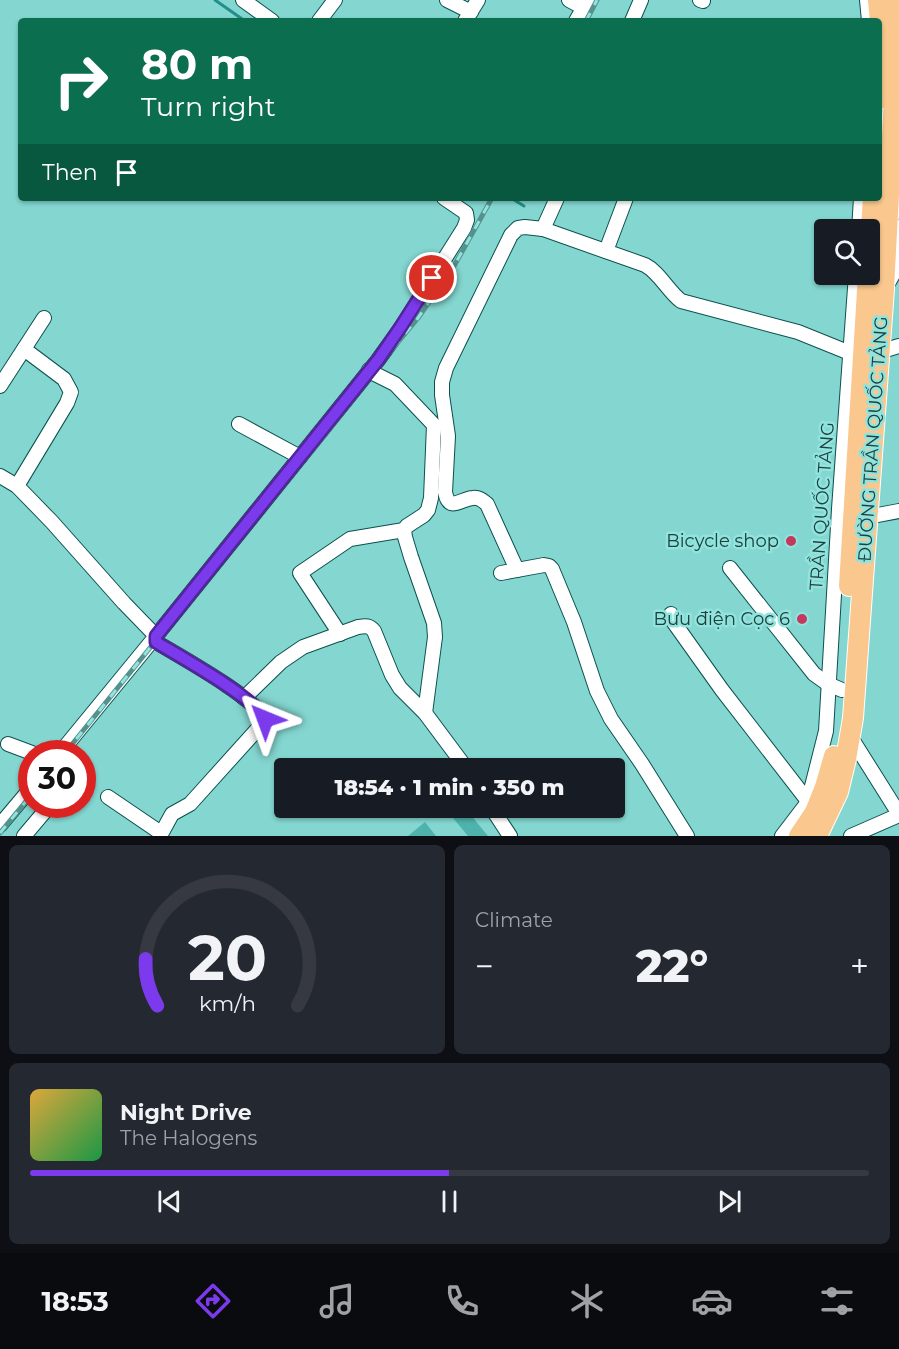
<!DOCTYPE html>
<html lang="en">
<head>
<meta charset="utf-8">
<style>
  :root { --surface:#171b24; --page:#242831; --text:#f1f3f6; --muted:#9ea1a6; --line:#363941; --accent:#7c3aed }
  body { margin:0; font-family:Montserrat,sans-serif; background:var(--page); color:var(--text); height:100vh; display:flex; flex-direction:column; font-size:22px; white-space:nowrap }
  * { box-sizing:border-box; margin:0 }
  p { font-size:20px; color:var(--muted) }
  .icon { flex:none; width:33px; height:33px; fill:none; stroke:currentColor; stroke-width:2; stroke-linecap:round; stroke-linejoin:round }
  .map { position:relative; height:836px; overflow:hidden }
  .drawer { display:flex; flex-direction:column; gap:9px; padding:9px; background:#0d0f14; flex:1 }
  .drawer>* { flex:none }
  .top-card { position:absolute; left:18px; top:18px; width:864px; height:183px; border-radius:6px; box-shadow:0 2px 4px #0004; background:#0b6e4f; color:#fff; overflow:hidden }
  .tools { position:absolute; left:814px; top:219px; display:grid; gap:12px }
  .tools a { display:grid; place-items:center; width:66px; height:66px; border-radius:6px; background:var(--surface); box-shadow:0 2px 4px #0004; font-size:30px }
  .speed { position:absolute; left:18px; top:740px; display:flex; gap:12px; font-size:30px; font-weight:700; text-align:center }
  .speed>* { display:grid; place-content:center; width:78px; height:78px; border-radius:50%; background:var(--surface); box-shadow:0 2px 4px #0004; line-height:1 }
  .speed .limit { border:9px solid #d22; background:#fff; color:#111 }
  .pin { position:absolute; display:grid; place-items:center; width:51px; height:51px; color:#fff; margin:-26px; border:3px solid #fff; border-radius:50%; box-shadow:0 2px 6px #0007 }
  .me { position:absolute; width:66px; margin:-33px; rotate:316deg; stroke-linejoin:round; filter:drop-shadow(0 0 4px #0008) }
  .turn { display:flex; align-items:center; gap:21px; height:126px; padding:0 24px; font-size:27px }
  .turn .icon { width:78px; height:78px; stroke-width:2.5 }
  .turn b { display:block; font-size:42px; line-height:51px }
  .then { display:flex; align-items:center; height:57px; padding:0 24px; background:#0003; gap:12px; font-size:22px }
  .big { font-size:45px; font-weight:800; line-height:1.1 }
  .drawer .card { flex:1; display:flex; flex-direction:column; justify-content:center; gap:9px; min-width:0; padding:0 21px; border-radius:9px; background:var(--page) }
  .drawer .dial { align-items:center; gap:0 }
  .dial svg { height:156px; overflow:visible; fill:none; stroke:var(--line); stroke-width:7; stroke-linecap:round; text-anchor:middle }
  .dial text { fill:var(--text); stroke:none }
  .song { display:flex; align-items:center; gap:18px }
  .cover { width:72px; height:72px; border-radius:9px; background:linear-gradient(135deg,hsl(40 70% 55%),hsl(140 70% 35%)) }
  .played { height:6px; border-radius:3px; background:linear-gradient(90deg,var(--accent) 50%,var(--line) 50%) }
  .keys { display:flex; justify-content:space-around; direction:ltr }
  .heat { display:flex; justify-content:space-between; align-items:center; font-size:33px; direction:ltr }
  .drawer .tiles { flex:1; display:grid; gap:9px; grid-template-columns:1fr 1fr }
  .card:last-child { grid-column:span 2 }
  .trip { position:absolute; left:274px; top:758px; width:351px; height:60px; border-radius:6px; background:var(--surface); box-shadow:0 2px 4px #0004; font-weight:800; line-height:60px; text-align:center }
  .menu { display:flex; height:96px; justify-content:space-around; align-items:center; background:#090b0e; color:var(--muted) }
  .menu .icon { width:42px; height:42px }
  .menu .on { color:var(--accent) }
  .menu b { font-size:27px; color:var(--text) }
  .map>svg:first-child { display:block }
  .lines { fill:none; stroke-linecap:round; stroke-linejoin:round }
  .stream { stroke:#218f8a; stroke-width:3 }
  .building { fill:#4eb3ad }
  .minor-casing { stroke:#0b514e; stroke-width:16 }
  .highway-casing { stroke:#fff; stroke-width:22 }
  .minor { stroke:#fff; stroke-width:14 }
  .highway { stroke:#fac88e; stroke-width:20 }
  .rail-casing { stroke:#55928d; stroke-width:5 }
  .rail { stroke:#91e3dd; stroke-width:3; stroke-dasharray:9; stroke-linecap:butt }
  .route-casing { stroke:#51269a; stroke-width:15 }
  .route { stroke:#7c3aed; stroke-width:10 }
  .poi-dot { fill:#c6375d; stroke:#91e3dd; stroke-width:2 }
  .labels { text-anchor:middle; stroke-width:5; stroke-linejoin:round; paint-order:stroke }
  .street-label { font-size:18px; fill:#1d403d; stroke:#91e3dd }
  .poi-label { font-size:18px; fill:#1d403d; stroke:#91e3dd; text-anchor:end }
</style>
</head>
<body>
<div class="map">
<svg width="899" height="836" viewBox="0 0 899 836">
  <rect width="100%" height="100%" fill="#84d6d0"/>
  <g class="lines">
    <!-- stream -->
    <g class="stream">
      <path d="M 215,0 L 245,21"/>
      <path d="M 511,198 L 524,206"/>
    </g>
  </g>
  <!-- building -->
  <g class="building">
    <path d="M 465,808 L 488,836 L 468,836 L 453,818 Z"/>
    <path d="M 425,822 L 436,836 L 408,836 Z"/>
  </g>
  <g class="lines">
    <defs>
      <g id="minor">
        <path d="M 243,0 L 272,21"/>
        <path d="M 447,0 L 471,12"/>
        <path d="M 569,0 L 584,8"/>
        <path d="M 700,0 L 703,1"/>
        <path d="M 867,0 L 869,21"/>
        <path d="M 319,21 L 335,0"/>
        <path d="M 465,21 L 478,0"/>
        <path d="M 576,21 L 588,0"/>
        <path d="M 632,21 L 641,0"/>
        <path d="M 543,229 L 557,198"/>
        <path d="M 859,230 L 861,198"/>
        <path d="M 606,251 L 626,198"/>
        <path d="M 887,285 L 894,273 L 896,264 L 899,227"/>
        <path d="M 879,352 L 899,346"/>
        <path d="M 369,370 L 373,373 L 395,384 L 434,425 L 431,498 L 428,510 L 424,515 L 407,526 L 404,530 L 405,537 L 411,557 L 434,623 L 435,637 L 425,713"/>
        <path d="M 0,386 L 44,318"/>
        <path d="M 239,424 L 300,457"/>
        <path d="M 0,476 L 17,486 L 52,522 L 124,603 L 156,636 L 156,642 C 179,656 254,697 265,719 L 263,723 L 190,804 L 172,814 L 160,836"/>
        <path d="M 17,486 L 67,403 L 71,392 L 64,379 L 24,349"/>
        <path d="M 867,517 L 899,511"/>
        <path d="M 730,568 L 814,674 L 828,684 L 842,690"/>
        <path d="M 517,570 L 487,504 C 483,501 479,497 473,498 C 460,499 449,513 445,492 L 448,436 L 442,395 L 442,382 L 446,368 L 511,235 L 518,228 L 525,227 L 543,229 L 645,265 C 659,272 668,291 681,301 L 798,332 L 850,353"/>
        <path d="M 501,573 L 544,565 L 549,566 L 552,569 L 574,622 L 597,691 L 611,719 L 642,764 L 687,836"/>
        <path d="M 671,614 L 670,617 L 722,690 L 811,805"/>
        <path d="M 340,634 L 300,573 L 350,539 L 404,530"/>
        <path d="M 244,698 L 281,662 L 303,647 L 358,627 C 365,626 369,625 374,631 L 392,675 L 400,688 L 425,713 L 466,768"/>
        <path d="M 850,736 L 899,814"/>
        <path d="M 8,744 L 32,753"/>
        <path d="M 60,753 L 156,636 L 378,360 L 401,328 L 464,228 L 467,220 L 466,213 L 444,198"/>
        <path d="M 108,797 L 161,833"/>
        <path d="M 491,807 L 510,836"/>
        <path d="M 0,825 L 32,787"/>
        <path d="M 24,836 L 51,804"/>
        <path d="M 782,836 L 808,802 L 826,731 L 839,509 L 856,274"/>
        <path d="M 851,836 L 899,815"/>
      </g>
      <g id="highway">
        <path d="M 878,0 L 881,31 L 879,99"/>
        <path d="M 870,245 L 873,198"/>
        <path d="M 849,586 L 868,274"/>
        <path d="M 799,836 L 815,812 L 825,787 L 834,756"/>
        <path d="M 817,836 L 838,792 L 846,759 L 853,718 L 884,289 L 898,22 L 894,0"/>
      </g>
    </defs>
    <!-- minor casing -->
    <use href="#minor" class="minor-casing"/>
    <!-- highway casing -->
    <use href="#highway" class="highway-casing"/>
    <!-- minor -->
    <use href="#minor" class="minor"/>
    <!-- highway -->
    <use href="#highway" class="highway"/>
    <defs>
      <g id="rail">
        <path d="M 586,21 L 597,0"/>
        <path d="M 65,753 L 200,586 L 328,431 L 389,353 L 418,318 L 454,266 L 492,198"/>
        <path d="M 0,833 L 32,794"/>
      </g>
    </defs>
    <!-- rail casing -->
    <use href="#rail" class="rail-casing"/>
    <!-- rail -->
    <use href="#rail" class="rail"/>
  </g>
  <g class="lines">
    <defs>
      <path id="route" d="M 265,719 C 254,697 179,656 156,642 L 156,636 L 378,360 L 400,328 L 432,278"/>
    </defs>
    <!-- route casing -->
    <use href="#route" class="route-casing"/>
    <!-- route -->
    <use href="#route" class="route"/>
  </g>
  <!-- markers -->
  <g class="poi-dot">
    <circle cx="791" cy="541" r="6"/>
    <circle cx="802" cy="619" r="6"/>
  </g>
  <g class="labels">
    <!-- street labels -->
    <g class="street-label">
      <text transform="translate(873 439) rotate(-86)" y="6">ĐƯỜNG TRẦN QUỐC TẢNG</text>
      <text transform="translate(822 506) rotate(-86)" y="6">TRẦN QUỐC TẢNG</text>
    </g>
    <!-- poi labels -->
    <g class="poi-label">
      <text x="779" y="547">Bicycle shop</text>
      <text x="790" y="625">Bưu điện Cọc 6</text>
    </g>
  </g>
</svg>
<div class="tools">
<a><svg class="icon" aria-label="search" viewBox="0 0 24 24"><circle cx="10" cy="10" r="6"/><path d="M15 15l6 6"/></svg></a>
</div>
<div class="speed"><div class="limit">30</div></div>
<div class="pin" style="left:432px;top:278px;background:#d93025"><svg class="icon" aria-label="arrive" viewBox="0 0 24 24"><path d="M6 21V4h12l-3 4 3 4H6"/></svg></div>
<svg class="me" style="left:265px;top:719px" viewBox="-20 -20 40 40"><path d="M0-17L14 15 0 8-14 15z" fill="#7c3aed" stroke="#fff" stroke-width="4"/></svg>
<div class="trip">18:54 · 1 min · 350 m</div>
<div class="top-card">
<div class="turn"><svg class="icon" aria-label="right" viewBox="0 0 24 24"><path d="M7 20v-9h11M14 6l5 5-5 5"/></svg><div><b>80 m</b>Turn right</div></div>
<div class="then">Then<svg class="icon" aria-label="arrive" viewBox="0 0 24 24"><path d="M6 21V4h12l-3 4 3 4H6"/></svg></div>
</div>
</div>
<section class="drawer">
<div class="tiles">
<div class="card dial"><svg viewBox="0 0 100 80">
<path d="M14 69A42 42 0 1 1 86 69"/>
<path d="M14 69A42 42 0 0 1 8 45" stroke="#7c3aed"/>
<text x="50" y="56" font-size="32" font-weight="700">20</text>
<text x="50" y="72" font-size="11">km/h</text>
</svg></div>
<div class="card"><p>Climate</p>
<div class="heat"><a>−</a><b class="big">22°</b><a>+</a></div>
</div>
<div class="card">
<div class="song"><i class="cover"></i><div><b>Night Drive</b><p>The Halogens</p></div></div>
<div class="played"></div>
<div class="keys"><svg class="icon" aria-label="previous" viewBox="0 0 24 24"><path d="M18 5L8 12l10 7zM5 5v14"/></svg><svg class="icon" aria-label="pause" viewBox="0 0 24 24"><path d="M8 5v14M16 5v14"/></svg><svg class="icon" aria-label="next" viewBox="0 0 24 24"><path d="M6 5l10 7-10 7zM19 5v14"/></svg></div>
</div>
</div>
</section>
<nav class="menu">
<b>18:53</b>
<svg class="icon on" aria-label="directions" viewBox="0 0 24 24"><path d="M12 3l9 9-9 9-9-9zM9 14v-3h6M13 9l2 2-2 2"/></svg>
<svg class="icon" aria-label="music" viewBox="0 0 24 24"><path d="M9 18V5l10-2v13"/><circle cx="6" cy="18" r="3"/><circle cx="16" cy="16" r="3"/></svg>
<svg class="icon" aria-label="phone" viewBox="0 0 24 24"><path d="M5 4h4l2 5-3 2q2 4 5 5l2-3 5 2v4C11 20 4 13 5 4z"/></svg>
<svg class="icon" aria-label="climate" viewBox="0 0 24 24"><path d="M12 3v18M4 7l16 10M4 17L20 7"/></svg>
<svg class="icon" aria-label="car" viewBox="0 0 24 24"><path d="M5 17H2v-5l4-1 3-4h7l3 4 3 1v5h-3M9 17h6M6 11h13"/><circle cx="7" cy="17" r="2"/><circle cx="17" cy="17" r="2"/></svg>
<svg class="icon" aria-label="filters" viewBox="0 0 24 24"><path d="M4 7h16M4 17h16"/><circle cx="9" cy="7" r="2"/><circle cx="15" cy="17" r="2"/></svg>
</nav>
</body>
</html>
